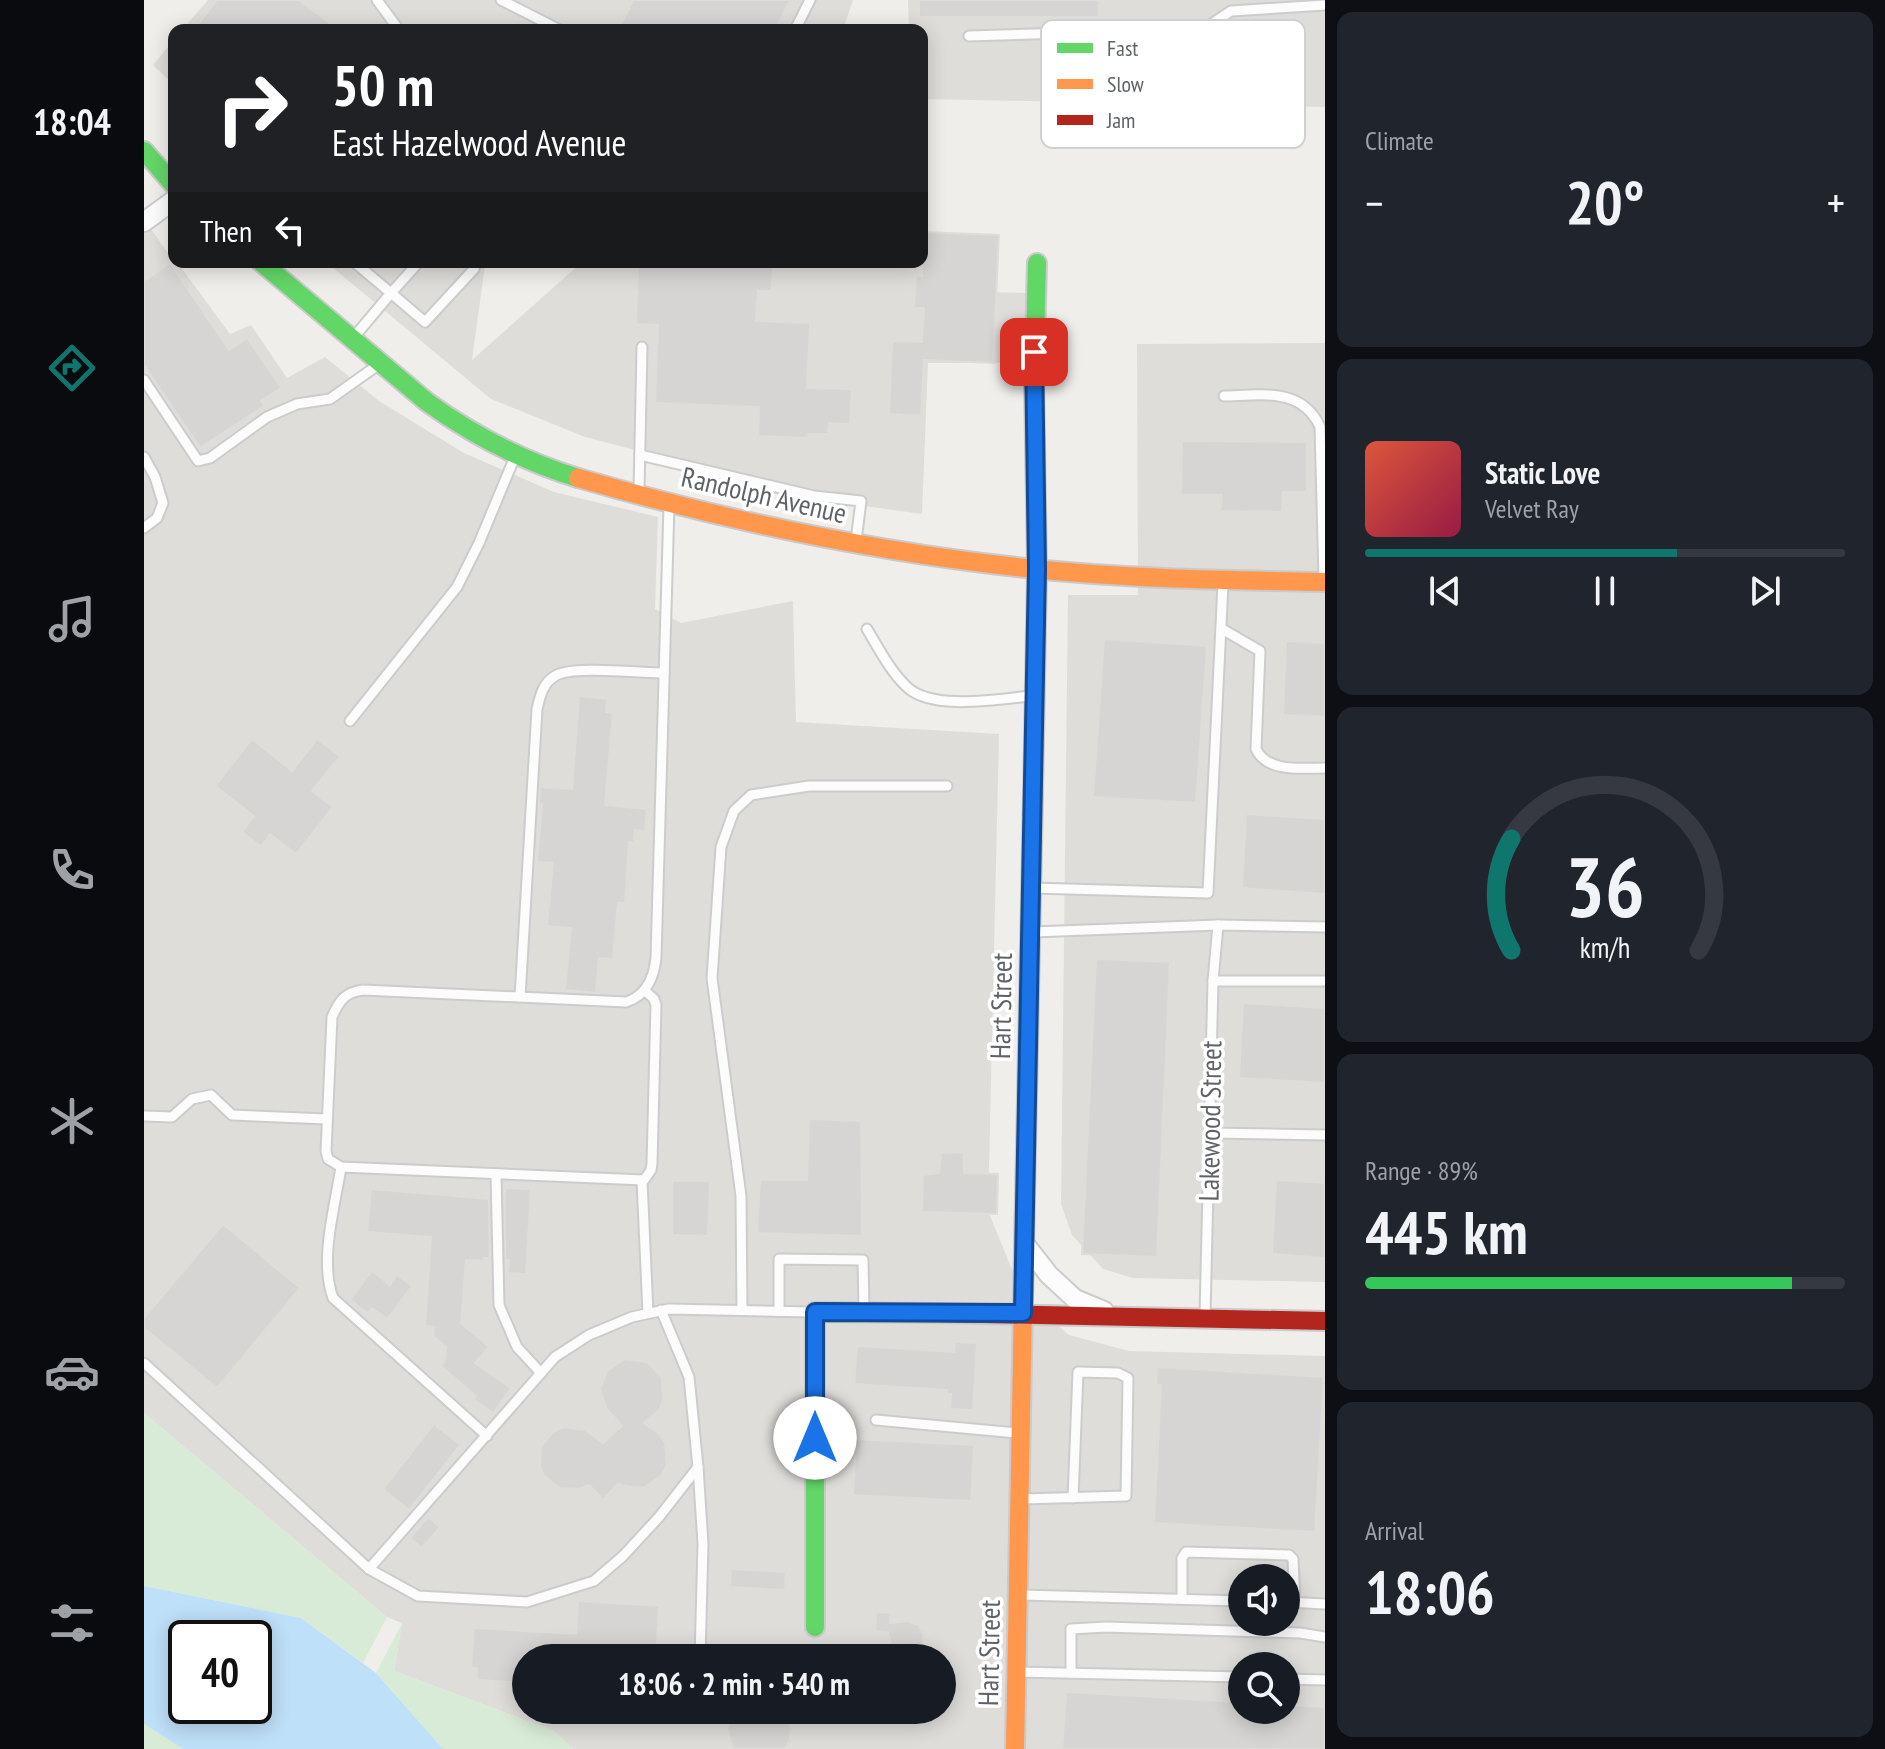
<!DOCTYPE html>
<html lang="en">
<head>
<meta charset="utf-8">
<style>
  :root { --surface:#171b24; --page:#20242c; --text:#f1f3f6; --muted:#9ea1a6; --line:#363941; --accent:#0f766e }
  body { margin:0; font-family:"PT Sans Narrow",sans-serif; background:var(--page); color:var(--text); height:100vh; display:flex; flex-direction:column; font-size:30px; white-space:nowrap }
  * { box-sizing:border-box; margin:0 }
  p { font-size:26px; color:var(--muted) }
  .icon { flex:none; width:44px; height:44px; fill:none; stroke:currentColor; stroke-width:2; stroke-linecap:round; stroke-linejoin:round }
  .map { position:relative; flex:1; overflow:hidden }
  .details { display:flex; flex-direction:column; gap:12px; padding:12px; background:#0d0f14; width:560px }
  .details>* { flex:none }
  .banner { position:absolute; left:24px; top:24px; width:760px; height:244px; border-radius:16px; box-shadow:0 4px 20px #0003; background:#202124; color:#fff; overflow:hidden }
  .fabs { position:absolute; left:1084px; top:1564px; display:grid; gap:16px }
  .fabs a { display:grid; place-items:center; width:72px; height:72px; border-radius:50%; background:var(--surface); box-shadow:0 4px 20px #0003; font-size:40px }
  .speed { position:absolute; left:24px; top:1620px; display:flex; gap:16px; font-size:40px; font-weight:700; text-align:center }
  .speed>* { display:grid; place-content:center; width:104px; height:104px; border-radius:50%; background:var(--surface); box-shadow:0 4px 20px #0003; line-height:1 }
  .speed .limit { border:4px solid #111; border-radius:12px; background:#fff; color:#111 }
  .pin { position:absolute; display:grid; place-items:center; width:68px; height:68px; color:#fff; margin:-34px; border-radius:16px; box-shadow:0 4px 12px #0006 }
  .me { position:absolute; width:88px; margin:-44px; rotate:0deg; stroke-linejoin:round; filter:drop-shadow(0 0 6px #0008) }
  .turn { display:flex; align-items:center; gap:28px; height:168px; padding:0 32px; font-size:36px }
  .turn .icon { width:104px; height:104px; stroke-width:2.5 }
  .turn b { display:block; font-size:56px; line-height:68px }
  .then { display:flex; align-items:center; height:76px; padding:0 32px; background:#0003; gap:16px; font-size:30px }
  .big { font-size:60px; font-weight:700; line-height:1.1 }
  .details .widget { flex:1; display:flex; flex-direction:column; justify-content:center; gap:12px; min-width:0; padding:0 28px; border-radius:16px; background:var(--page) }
  .details .dial { align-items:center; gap:0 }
  .dial svg { height:208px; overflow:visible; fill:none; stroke:var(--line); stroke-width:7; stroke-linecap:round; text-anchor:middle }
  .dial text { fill:var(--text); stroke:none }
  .song { display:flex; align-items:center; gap:24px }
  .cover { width:96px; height:96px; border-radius:12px; background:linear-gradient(135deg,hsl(10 70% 55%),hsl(340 70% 35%)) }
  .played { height:8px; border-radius:4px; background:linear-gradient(90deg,var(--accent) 65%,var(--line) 65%) }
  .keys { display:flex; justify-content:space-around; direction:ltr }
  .heat { display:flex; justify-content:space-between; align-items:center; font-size:44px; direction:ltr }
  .charge { height:12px; border-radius:6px; background:linear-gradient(90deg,#34c759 89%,var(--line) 0) }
  .trip { position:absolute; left:368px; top:1644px; width:444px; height:80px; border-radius:40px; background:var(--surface); box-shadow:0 4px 20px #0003; font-weight:700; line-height:80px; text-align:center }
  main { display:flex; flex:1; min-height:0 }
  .menu { display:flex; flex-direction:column; width:144px; justify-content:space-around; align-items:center; background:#090b0e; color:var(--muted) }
  .menu .icon { width:56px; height:56px }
  .menu .active { color:var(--accent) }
  .menu b { font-size:36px; color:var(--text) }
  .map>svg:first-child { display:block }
  .industrial { fill:#dfddda; fill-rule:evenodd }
  .green { fill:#d8ebd6 }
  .water { fill:#bfe0f9; fill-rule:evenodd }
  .building { fill:#d6d5d3; stroke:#deddd9; stroke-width:2 }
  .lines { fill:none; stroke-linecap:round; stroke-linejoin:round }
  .lane-casing { stroke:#cbcccc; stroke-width:13 }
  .street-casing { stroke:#cbcccc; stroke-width:22 }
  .fast-casing { stroke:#cacacb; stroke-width:22 }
  .slow-casing { stroke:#cacacb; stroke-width:22 }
  .jam-casing { stroke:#cacacb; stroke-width:22 }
  .lane { stroke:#fdfcfc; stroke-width:9 }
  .street { stroke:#fdfcfc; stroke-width:18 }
  .fast { stroke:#63d668; stroke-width:18 }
  .slow { stroke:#ff974d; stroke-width:18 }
  .jam { stroke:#b3261e; stroke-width:18 }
  .route-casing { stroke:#114b97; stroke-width:20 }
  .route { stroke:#1a73e8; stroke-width:14 }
  .labels { text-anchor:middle; stroke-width:7; stroke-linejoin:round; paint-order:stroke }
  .street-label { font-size:28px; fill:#5f6368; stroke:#fff }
  .key { fill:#fff; stroke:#cfd0d2; stroke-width:2 }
  .key-label { font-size:22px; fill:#5f6368 }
</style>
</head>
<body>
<main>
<nav class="menu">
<b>18:04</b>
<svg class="icon active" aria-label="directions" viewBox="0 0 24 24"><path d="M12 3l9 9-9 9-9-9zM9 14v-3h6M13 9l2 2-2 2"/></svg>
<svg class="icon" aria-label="music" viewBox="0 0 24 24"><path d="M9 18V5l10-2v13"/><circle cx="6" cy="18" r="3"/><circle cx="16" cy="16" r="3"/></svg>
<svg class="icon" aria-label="phone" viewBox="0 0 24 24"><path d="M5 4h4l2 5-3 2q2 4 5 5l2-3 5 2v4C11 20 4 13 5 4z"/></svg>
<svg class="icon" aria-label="climate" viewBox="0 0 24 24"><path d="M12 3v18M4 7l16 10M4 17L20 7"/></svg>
<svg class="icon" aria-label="car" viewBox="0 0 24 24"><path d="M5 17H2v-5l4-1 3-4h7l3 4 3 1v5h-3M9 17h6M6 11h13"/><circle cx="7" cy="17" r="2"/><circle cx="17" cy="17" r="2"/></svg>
<svg class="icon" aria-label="filters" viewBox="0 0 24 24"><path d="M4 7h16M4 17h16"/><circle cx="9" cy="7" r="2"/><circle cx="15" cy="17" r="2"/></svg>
</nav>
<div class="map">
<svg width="1181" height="1749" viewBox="0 0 1181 1749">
  <rect width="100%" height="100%" fill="#efeeea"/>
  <!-- industrial -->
  <g class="industrial">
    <path d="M 64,0 L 709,0 L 699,30 L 38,30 Z"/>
    <path d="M 764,0 L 1181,0 L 1181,107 L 778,99 L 778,30 L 765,30 Z"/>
    <path d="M 30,40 L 30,85 L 9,65 Z"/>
    <path d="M 778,180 L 781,291 L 882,293 L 884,363 L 784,363 L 778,514 L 691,502 L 441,437 L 347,399 L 182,262 L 344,262 L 341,265 L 328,360 L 438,262 L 778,262 Z"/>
    <path d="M 0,219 L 30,262 L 33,262 L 86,334 L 107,325 L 143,378 L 181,357 L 235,401 L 320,453 L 410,492 L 514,517 L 511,609 L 537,623 L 649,601 L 652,722 L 855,734 L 844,1211 L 878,1294 L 925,1335 L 985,1351 L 1181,1356 L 1181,1749 L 429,1749 L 410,1731 L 250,1671 L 258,1623 L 243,1617 L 0,1413 ZM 1098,1578 L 1142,1578 L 1142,1622 L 1098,1622 ZM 382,1658 L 798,1658 L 798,1710 L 382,1710 ZM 1098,1666 L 1142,1666 L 1142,1710 L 1098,1710 Z"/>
    <path d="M 1181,343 L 1181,1282 L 989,1278 L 959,1269 L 928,1235 L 917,1204 L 924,595 L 994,595 L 993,344 Z"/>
  </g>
  <!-- green -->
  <g class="green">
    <path d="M 0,1413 L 243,1617 L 219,1663 L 157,1618 L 0,1586 Z"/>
    <path d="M 258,1623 L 250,1671 L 410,1731 L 429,1749 L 299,1749 L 232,1673 Z"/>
    <path d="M 0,1724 L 39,1749 L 0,1749 Z"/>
  </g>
  <!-- water -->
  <path class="water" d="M 0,1586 L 157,1618 L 232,1673 L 299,1749 L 39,1749 L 0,1724 ZM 42,1638 L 110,1638 L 110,1706 L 42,1706 Z"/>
  <!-- building -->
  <g class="building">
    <path d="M 73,0 L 155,0 L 195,30 L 50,30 Z"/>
    <path d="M 489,0 L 646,0 L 631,30 L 483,30 L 476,27 Z"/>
    <rect x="775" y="0" width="180" height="17"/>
    <path d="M 778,232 L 855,235 L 849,363 L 780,360 L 777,416 L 745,414 L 748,341 L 778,342 L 780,308 L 770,308 L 772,275 L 778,276 Z"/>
    <path d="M 494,262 L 629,262 L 628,291 L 614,291 L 612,321 L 666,323 L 663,388 L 708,389 L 706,424 L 685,423 L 684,434 L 664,434 L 663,438 L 614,436 L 615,407 L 511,403 L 514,325 L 492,324 Z"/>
    <path d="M 26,263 L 85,350 L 103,338 L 137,388 L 117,401 L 120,406 L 56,448 L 0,365 L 0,281 Z"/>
    <path d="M 1038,441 L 1163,442 L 1163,492 L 1139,492 L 1138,512 L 1077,511 L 1078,495 L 1037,495 Z"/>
    <path d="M 960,639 L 1063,646 L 1052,803 L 949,797 Z"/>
    <path d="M 1142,641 L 1181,643 L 1181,717 L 1139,715 Z"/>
    <path d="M 435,696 L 463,699 L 462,712 L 469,713 L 461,805 L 503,809 L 501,831 L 491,830 L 490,843 L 485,842 L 481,903 L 474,903 L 469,959 L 455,958 L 452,993 L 421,990 L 427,928 L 403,926 L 409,863 L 393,862 L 398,804 L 395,803 L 396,787 L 428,789 Z"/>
    <path d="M 108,739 L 148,771 L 173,739 L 196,756 L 168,791 L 189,807 L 152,854 L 126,834 L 117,847 L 98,832 L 110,816 L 71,786 Z"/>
    <path d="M 1102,814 L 1181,819 L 1181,894 L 1098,888 Z"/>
    <path d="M 952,959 L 1026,962 L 1013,1257 L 938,1254 Z"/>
    <path d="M 1099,1003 L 1181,1008 L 1181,1083 L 1095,1078 Z"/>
    <path d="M 665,1119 L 717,1121 L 718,1236 L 613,1233 L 616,1180 L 663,1180 Z"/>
    <path d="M 797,1152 L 820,1153 L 820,1173 L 854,1174 L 853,1214 L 778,1212 L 779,1175 L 795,1173 Z"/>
    <path d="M 1132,1180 L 1181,1183 L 1181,1258 L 1128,1254 Z"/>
    <path d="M 528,1181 L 566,1181 L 564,1236 L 528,1235 Z"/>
    <path d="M 361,1188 L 387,1189 L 382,1274 L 364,1273 L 365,1260 L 361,1260 Z"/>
    <path d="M 227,1189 L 345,1199 L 346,1258 L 340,1258 L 340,1261 L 322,1260 L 317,1323 L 345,1347 L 331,1363 L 367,1388 L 349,1413 L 329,1399 L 332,1396 L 297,1366 L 301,1360 L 302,1347 L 289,1336 L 290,1327 L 281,1326 L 287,1237 L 223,1232 Z"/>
    <path d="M 79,1224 L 156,1288 L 73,1388 L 0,1328 L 0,1318 Z"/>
    <path d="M 228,1271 L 246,1285 L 253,1275 L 268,1286 L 243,1319 L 228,1308 L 224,1313 L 206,1300 Z"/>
    <path d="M 811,1342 L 833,1343 L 829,1410 L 806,1409 L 807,1394 L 803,1394 L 803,1390 L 710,1384 L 713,1346 L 810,1352 Z"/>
    <path d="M 481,1359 L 503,1362 L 518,1378 L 519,1400 L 515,1410 L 500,1423 L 515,1434 L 521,1443 L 523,1465 L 518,1475 L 501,1487 L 491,1488 L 474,1484 L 459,1499 L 445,1485 L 435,1489 L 416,1488 L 400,1476 L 396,1467 L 397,1447 L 409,1432 L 419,1427 L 441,1430 L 459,1443 L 478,1426 L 462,1408 L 456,1389 L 463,1371 Z"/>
    <path d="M 1013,1367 L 1180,1377 L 1171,1532 L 1010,1523 L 1017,1385 L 1012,1385 Z"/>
    <path d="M 290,1424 L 316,1445 L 265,1510 L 239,1489 Z"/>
    <path d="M 712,1439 L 830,1445 L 827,1501 L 709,1495 Z"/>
    <path d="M 284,1517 L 296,1527 L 278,1548 L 266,1538 Z"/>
    <path d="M 587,1569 L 642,1572 L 641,1590 L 586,1587 Z"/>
    <path d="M 434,1601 L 515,1606 L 512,1658 L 382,1658 L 382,1683 L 333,1680 L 333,1668 L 327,1668 L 330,1628 L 432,1634 Z"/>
    <path d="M 732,1612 L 747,1613 L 746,1623 L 763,1621 L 774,1625 L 780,1635 L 778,1647 L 769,1654 L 753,1652 L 747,1644 L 744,1632 L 731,1631 Z"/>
    <path d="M 922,1692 L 1098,1702 L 1098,1710 L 1142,1710 L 1142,1705 L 1181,1707 L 1181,1749 L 918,1749 Z"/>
    <path d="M 590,1710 L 640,1710 L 647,1728 L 646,1739 L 641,1749 L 589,1749 L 583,1728 Z"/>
  </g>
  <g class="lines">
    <defs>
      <g id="lane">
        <path d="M 233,0 L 255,30"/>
        <path d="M 357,0 L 416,30"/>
        <path d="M 651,30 L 666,0"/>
        <path d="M 825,36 L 1060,29 L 1087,11 L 1181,5"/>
        <path d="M 210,262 L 247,293 L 275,262"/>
        <path d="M 210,337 L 247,293 L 281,322 L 330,269 L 331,262"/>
        <path d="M 0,380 L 54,461 L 66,458 L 123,417 L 153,404 L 186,399 L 234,365"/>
        <path d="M 1080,396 C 1117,395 1158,387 1176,427 L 1180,579"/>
        <path d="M 496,455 L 670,496 L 717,501 L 712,541"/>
        <path d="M 0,457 L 11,477 L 19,503 L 13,518 L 0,528"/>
        <path d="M 495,491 L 498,347"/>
        <path d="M 723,629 C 735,649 746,671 763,687 C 788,711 855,699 887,696"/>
        <path d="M 1078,629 L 1116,651 L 1112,749 C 1123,773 1159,768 1181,768"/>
        <path d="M 206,721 L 313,587 L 335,543 L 370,459"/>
        <path d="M 889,888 L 1064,893 L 1079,584"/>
        <path d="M 889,932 L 1074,925 L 1181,927"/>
        <path d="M 1069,981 L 1181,981"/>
        <path d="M 500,990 L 510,999 L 512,1005 L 508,1163 L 507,1170 L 500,1180 L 197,1167 L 184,1159 L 182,1151 L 188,1017 C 195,1001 201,992 219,990 L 482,1002 C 502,996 510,977 512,958 L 525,505"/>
        <path d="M 376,997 L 393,709 C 396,696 399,683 411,676 C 427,665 497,673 520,673"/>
        <path d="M 0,1116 L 28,1117 L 48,1099 L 67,1095 L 88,1115 L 183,1119"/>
        <path d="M 1065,1133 L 1181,1135"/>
        <path d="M 197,1167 C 191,1207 175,1260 189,1298 L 343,1436"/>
        <path d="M 352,1174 L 355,1305 L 373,1347 L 397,1373"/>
        <path d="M 498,1181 L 504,1313"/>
        <path d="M 517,1310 L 545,1377 L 554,1467 L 515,1517 L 479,1556 L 450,1581 L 383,1602 L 274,1596 L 225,1569 L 411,1357 L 445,1335 L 488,1317 L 525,1309 L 668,1312"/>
        <path d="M 598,1310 L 597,1196 L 568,978 L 577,847 L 590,811 L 607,795 L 665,786 L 803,786"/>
        <path d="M 635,1311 L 635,1259 L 719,1260 L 720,1309"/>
        <path d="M 1061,1315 L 1069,981 L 1074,925"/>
        <path d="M 0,1363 L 225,1569"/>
        <path d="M 732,1420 L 873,1433"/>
        <path d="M 554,1467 L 559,1544 L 556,1658"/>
        <path d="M 879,1499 L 982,1496 L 984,1378 L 974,1373 L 934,1372 L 929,1498"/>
        <path d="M 877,1595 L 1098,1601"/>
        <path d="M 1038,1599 L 1038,1558 L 1042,1552 L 1145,1555 L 1149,1559 L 1151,1603"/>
        <path d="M 1142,1602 L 1181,1604"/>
        <path d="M 873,1672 L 1098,1677"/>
        <path d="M 927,1673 L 927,1629 L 962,1627 L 1156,1633 L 1181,1637"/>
        <path d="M 1142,1679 L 1181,1680"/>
      </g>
      <g id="street">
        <path d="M 0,222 L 30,200"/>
        <path d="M 880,1243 L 905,1275 L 931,1299 L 960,1311"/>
      </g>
      <g id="fast">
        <path d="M 0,151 L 30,185"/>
        <path d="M 117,262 L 283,402 C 330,436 378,461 434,478"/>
        <path d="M 889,796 L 893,569 L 890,382 L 893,263"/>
        <path d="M 671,1627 L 671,1312 L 794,1313"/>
      </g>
      <g id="slow">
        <path d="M 434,478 C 583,521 736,553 891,569 C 987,579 1084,580 1181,582"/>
        <path d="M 871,1749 L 880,1246"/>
      </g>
      <g id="jam">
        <path d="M 880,1246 L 889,796"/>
        <path d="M 794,1313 L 1181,1321"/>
      </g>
    </defs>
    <!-- lane casing -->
    <use href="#lane" class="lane-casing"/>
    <!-- street casing -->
    <use href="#street" class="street-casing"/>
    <!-- fast casing -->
    <use href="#fast" class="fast-casing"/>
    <!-- slow casing -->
    <use href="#slow" class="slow-casing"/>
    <!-- jam casing -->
    <use href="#jam" class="jam-casing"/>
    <!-- lane -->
    <use href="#lane" class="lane"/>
    <!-- street -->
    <use href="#street" class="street"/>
    <!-- fast -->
    <use href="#fast" class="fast"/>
    <!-- slow -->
    <use href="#slow" class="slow"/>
    <!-- jam -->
    <use href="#jam" class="jam"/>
  </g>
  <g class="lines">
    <defs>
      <path id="route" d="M 671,1438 L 671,1312 L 879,1313 L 893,569 L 890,352"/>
    </defs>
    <!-- route casing -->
    <use href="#route" class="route-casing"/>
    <!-- route -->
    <use href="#route" class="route"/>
  </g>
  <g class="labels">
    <!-- street labels -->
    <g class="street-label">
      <text transform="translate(620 495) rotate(13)" y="10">Randolph Avenue</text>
      <text transform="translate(857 1006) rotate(-89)" y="10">Hart Street</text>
      <text transform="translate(1066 1121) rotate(-89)" y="10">Lakewood Street</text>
      <text transform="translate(845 1653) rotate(-89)" y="10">Hart Street</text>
    </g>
  </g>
  <!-- legend -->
  <rect x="897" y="20" width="264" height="128" rx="12" class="key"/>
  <rect x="913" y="43" width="36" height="10" fill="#63d668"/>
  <rect x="913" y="79" width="36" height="10" fill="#ff974d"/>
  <rect x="913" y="115" width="36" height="10" fill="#b3261e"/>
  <g class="key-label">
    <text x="963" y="56">Fast</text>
    <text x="963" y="92">Slow</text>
    <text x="963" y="128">Jam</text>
  </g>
</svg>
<div class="fabs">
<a><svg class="icon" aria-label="sound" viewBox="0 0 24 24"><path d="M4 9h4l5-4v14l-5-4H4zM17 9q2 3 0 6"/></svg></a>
<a><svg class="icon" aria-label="search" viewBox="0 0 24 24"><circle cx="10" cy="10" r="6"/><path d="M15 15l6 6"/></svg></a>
</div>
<div class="speed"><div class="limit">40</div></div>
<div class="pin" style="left:890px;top:352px;background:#d93025"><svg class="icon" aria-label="arrive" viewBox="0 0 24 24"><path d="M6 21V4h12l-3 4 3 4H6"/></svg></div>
<svg class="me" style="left:671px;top:1438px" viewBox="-20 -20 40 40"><circle r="19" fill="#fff"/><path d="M0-13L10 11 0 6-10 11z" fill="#1a73e8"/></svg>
<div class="trip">18:06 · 2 min · 540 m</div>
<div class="banner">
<div class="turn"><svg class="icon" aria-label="right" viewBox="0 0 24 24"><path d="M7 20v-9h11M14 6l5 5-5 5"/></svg><div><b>50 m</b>East Hazelwood Avenue</div></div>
<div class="then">Then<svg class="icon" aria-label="left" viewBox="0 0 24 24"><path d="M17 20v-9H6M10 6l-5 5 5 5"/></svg></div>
</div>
</div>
<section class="details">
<div class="widget"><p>Climate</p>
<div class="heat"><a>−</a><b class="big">20°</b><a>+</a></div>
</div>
<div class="widget">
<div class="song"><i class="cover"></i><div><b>Static Love</b><p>Velvet Ray</p></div></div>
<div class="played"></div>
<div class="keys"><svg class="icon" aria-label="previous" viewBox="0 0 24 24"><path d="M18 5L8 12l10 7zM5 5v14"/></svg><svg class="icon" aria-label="pause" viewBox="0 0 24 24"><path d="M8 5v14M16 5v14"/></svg><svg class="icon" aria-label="next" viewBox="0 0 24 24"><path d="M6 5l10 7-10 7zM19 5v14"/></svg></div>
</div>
<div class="widget dial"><svg viewBox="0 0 100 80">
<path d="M14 69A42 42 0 1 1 86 69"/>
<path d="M14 69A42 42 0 0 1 14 26" stroke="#0f766e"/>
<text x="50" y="56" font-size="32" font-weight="700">36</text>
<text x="50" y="72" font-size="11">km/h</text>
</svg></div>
<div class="widget"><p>Range · 89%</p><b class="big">445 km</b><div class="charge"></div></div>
<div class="widget"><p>Arrival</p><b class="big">18:06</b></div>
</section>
</main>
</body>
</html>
